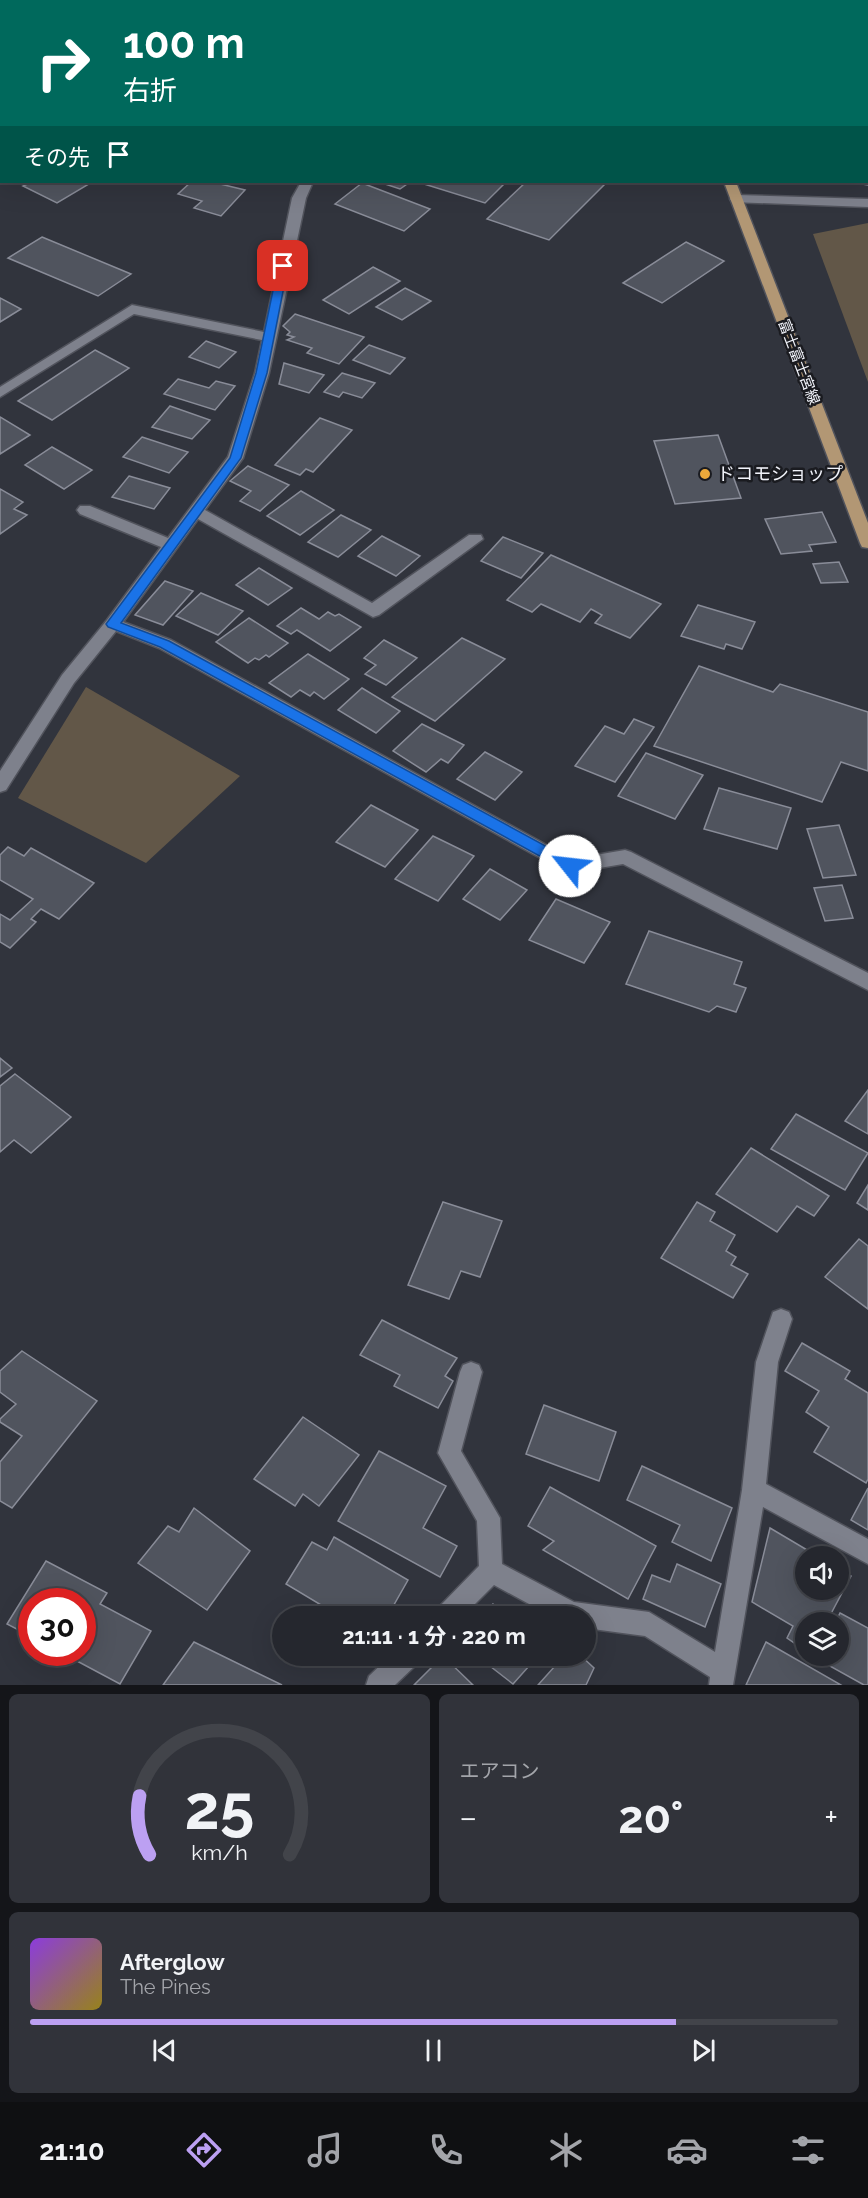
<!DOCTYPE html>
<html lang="ja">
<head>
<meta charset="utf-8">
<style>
  :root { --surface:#25272e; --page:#31333a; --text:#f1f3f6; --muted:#a3a5aa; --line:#42444a; --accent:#bca0f2 }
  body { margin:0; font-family:Raleway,"Noto Sans JP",sans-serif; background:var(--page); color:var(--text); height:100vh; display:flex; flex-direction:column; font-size:22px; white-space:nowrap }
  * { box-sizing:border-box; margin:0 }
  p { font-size:20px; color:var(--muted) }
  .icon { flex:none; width:33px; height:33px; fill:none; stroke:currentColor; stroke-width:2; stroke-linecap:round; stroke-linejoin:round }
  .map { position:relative; height:1685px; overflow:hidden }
  .panel { display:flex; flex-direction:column; gap:9px; padding:9px; background:#141519; flex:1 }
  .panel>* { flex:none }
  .guide { position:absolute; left:0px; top:0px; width:868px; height:183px; box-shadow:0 6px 24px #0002,0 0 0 2px var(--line); background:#00695c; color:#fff; overflow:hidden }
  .buttons { position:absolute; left:795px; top:1546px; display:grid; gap:12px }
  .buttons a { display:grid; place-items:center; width:54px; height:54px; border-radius:50%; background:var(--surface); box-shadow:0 6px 24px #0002,0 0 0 2px var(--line); font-size:30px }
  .speed { position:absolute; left:18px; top:1588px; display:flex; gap:12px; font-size:30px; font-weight:700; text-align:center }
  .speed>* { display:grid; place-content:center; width:78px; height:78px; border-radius:50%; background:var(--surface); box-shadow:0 6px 24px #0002,0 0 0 2px var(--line); line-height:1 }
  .speed .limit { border:9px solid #d22; background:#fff; color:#111 }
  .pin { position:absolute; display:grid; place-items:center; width:51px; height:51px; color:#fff; margin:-26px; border-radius:12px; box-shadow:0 3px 9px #0006 }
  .me { position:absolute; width:66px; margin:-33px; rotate:299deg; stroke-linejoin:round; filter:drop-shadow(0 0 4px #0008) }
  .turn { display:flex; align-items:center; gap:21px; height:126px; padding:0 24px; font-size:27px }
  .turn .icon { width:78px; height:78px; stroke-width:2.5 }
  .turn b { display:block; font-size:42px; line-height:51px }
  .then { display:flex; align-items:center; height:57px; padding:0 24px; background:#0003; gap:12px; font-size:22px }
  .big { font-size:45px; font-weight:700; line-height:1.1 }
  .panel .tile { flex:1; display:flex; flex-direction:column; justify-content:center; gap:9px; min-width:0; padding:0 21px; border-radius:9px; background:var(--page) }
  .panel .dial { align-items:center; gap:0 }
  .dial svg { height:156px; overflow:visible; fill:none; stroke:var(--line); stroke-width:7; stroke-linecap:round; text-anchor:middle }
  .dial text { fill:var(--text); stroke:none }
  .song { display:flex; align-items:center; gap:18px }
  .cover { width:72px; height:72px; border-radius:9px; background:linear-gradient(135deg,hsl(270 70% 55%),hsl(50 70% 35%)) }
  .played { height:6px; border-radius:3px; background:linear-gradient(90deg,var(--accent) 80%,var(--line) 80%) }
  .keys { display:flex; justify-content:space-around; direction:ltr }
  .heat { display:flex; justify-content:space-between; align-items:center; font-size:33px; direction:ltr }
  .panel .tiles { flex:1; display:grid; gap:9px; grid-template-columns:1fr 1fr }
  .tile:last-child { grid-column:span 2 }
  .trip { position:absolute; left:272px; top:1606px; width:324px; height:60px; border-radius:30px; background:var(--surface); box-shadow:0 6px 24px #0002,0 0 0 2px var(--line); font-weight:700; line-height:60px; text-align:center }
  .tab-bar { display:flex; height:96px; justify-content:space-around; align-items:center; background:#0f1012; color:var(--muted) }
  .tab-bar .icon { width:42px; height:42px }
  .tab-bar .active { color:var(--accent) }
  .tab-bar b { font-size:27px; color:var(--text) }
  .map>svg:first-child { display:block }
  .green { fill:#625748 }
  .building { fill:#50545e; stroke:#898c98; stroke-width:1.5 }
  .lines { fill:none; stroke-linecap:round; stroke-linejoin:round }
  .minor-casing { stroke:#51535c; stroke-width:3 }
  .major-casing { stroke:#51535c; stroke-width:3 }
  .minor { fill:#7e818c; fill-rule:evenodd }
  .major { fill:#b29774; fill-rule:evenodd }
  .route { fill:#1a73e8; stroke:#114b97; stroke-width:1.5 }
  .poi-dot { fill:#eca93b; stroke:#1a1b20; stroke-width:2 }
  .labels { text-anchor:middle; stroke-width:5; stroke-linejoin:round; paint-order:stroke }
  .far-street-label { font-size:15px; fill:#f1f3fa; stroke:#1a1b20 }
  .poi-label { font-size:18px; fill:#f1f3fa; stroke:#1a1b20; text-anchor:start }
</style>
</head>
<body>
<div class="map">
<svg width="868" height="1685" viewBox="0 0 868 1685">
  <rect width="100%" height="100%" fill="#31343d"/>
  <!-- green -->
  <g class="green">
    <path d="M 868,223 L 868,382 L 813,234 Z"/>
    <path d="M 86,687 L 240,776 L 146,863 L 18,798 Z"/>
  </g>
  <!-- building -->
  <g class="building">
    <path d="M 749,0 L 826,0 L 831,2 L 750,2 Z"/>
    <path d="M 868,115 L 868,185 L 851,182 L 867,182 Z"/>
    <path d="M 32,182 L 84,182 L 89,184 L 57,203 L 23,186 Z"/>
    <path d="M 191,182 L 212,182 L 245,190 L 221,216 L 194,208 L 202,201 L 178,194 Z"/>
    <path d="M 379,182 L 410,182 L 400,189 Z"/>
    <path d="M 427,182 L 506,182 L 485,203 L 424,184 Z"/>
    <path d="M 526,182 L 607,182 L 549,240 L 487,219 Z"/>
    <path d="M 362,183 L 430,209 L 404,231 L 335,204 Z"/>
    <path d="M 42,237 L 131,274 L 98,296 L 8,258 Z"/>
    <path d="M 686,242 L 724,261 L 662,303 L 623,283 Z"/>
    <path d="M 373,267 L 400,281 L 349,314 L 323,300 Z"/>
    <path d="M 405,288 L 431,301 L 402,320 L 376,307 Z"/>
    <path d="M 0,298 L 21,309 L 0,322 Z"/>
    <path d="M 295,314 L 364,337 L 339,364 L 307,353 L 312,348 L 287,340 L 294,337 L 287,335 L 290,332 L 283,326 Z"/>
    <path d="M 206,341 L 236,352 L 219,368 L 189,357 Z"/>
    <path d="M 369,345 L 405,358 L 390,374 L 353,360 Z"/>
    <path d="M 95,350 L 129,368 L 52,420 L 18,401 Z"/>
    <path d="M 284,363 L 324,375 L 309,393 L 279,384 Z"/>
    <path d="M 342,373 L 375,383 L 362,398 L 343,392 L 339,397 L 324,392 Z"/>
    <path d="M 178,379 L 209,388 L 216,381 L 235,386 L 215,410 L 164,394 Z"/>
    <path d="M 170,406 L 210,420 L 192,439 L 152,427 Z"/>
    <path d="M 0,417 L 30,435 L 0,454 Z"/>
    <path d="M 320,418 L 352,430 L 313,472 L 306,469 L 300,475 L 275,465 Z"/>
    <path d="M 718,435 L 741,498 L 675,504 L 654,441 Z"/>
    <path d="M 142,437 L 188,452 L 169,473 L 123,457 Z"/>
    <path d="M 52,447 L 92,470 L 64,489 L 25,465 Z"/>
    <path d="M 248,466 L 289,485 L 260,511 L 240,501 L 251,491 L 230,481 Z"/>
    <path d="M 129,476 L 170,488 L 154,509 L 112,497 Z"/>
    <path d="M 0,489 L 23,502 L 14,509 L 27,515 L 0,534 Z"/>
    <path d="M 301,491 L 334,510 L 300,535 L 267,516 Z"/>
    <path d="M 822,512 L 836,542 L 809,545 L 812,551 L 781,554 L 765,519 Z"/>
    <path d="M 341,515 L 371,530 L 338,557 L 308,542 Z"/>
    <path d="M 382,536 L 420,556 L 396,576 L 358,556 Z"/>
    <path d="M 503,537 L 543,553 L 521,578 L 481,561 Z"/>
    <path d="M 551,555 L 661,604 L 630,638 L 595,623 L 602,615 L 591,609 L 580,622 L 541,604 L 532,612 L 507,600 Z"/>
    <path d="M 839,562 L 848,582 L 821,583 L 813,564 Z"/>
    <path d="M 259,568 L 292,588 L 268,605 L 236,585 Z"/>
    <path d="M 165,581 L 193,591 L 163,625 L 135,615 Z"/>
    <path d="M 201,593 L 243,611 L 218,635 L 176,616 Z"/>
    <path d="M 698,605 L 755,622 L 742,649 L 726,644 L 724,649 L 681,636 Z"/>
    <path d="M 301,608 L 319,619 L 328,612 L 335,616 L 339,614 L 361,627 L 330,651 L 297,630 L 291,634 L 277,626 Z"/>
    <path d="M 249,618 L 288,643 L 269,657 L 266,655 L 259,660 L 255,658 L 248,663 L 216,642 Z"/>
    <path d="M 462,638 L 505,659 L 435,721 L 392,697 Z"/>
    <path d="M 384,640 L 417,658 L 386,685 L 365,674 L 376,665 L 364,658 Z"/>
    <path d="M 308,654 L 349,679 L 324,699 L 314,692 L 310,696 L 300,690 L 291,697 L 269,683 Z"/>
    <path d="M 699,666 L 773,692 L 780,684 L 868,712 L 868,771 L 841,762 L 822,802 L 654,746 Z"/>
    <path d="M 362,688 L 400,711 L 376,733 L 338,710 Z"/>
    <path d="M 634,719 L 654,727 L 615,782 L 575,766 L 605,726 L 624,734 Z"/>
    <path d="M 422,724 L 464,745 L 448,763 L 441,759 L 426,772 L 393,751 Z"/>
    <path d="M 485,752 L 522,772 L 495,800 L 457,779 Z"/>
    <path d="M 646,753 L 703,775 L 675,819 L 618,796 Z"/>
    <path d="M 719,788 L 791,808 L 777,849 L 704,829 Z"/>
    <path d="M 371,805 L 418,830 L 385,867 L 336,842 Z"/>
    <path d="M 839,825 L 856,875 L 823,878 L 807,829 Z"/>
    <path d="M 433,836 L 474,856 L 438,901 L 395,879 Z"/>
    <path d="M 8,847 L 24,856 L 31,848 L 94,883 L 59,919 L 41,909 L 31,919 L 36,922 L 10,948 L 0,942 L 0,914 L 10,920 L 33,899 L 0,880 L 0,855 Z"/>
    <path d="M 490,869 L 527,890 L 500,920 L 463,899 Z"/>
    <path d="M 842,885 L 853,918 L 825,921 L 814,888 Z"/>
    <path d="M 556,899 L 610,922 L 584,963 L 529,940 Z"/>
    <path d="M 649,931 L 742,962 L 734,984 L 746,988 L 736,1012 L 717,1006 L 709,1012 L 626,984 Z"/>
    <path d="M 0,1058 L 12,1068 L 0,1077 Z"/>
    <path d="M 15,1074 L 71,1117 L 31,1153 L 14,1140 L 0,1152 L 0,1086 Z"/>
    <path d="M 868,1090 L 868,1134 L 845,1121 Z"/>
    <path d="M 796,1114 L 868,1153 L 845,1190 L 771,1149 Z"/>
    <path d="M 751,1148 L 829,1196 L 814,1216 L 797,1206 L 777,1232 L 716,1194 Z"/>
    <path d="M 868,1185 L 868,1210 L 857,1203 Z"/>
    <path d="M 443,1202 L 502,1221 L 480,1277 L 461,1271 L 449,1299 L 408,1285 Z"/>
    <path d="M 697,1202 L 715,1212 L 710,1221 L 735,1235 L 726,1251 L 736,1257 L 731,1265 L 748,1274 L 733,1298 L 661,1258 Z"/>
    <path d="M 859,1239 L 868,1246 L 868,1309 L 825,1277 Z"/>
    <path d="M 382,1320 L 457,1358 L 445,1376 L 453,1381 L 438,1408 L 394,1386 L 400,1375 L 360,1355 Z"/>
    <path d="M 802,1343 L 850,1371 L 845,1379 L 868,1393 L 868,1479 L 866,1483 L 814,1452 L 829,1427 L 806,1412 L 819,1391 L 785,1371 Z"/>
    <path d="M 22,1351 L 97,1401 L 12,1508 L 0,1501 L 0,1462 L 22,1436 L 0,1422 L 0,1419 L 16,1404 L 0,1392 L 0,1371 Z"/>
    <path d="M 544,1405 L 616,1432 L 599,1481 L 526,1454 Z"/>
    <path d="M 303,1417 L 359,1455 L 319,1506 L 303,1494 L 295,1506 L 254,1479 Z"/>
    <path d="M 379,1451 L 446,1486 L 423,1528 L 457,1546 L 440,1577 L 338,1521 Z"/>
    <path d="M 642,1466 L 732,1508 L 711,1561 L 672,1542 L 680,1525 L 627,1500 Z"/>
    <path d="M 550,1487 L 656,1546 L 628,1599 L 543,1550 L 554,1541 L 528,1526 Z"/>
    <path d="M 868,1488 L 868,1530 L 851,1520 Z"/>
    <path d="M 194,1508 L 250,1551 L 207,1610 L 138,1563 L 168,1526 L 179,1532 Z"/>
    <path d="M 770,1528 L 819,1557 L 806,1557 L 806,1590 L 838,1590 L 838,1569 L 851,1576 L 826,1623 L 806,1623 L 806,1651 L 787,1638 L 793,1626 L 752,1602 Z"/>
    <path d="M 334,1537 L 408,1580 L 387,1617 L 341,1617 L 286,1584 L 312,1542 L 327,1550 Z"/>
    <path d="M 46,1561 L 107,1593 L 100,1604 L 151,1631 L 120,1684 L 62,1653 L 82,1653 L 82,1602 L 32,1602 L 32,1637 L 7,1624 Z"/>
    <path d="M 677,1564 L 721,1584 L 705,1627 L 643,1599 L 652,1575 L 670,1582 Z"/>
    <path d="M 493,1604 L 512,1617 L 479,1617 Z"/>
    <path d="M 840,1613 L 868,1628 L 868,1685 L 864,1685 L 819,1660 L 821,1656 L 838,1656 L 838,1623 L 835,1623 Z"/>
    <path d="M 194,1642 L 282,1685 L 163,1685 Z"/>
    <path d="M 766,1642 L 841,1685 L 746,1685 Z"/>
    <path d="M 443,1656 L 473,1685 L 414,1685 Z"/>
    <path d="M 477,1656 L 538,1656 L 513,1684 Z"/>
    <path d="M 564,1656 L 581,1656 L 594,1668 L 586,1685 L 538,1685 Z"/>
  </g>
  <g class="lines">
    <defs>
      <g id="minor">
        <path d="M 27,0 L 39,0 L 26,2 Z"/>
        <path d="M 232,0 L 246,0 L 247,2 L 233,2 Z"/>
        <path d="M 398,0 L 410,0 L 398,2 Z"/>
        <path d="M 0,35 L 2,35 L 0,44 Z"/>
        <rect x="867" y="74" width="1" height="8"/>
        <path d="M 301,182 L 313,182 L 306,198 L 269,373 L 243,458 L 205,510 L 372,603 L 469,535 L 481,535 L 483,539 L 379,615 L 373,617 L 198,519 L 123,622 L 171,640 L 572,859 L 625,850 L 631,852 L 868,973 L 868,990 L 623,864 L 570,873 L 564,871 L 159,648 L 116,631 L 74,683 L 6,790 L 0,792 L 0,771 L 62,675 L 107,620 L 161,547 L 80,514 L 77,510 L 80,506 L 90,506 L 168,538 L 228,457 L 255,373 L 262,340 L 134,314 L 0,397 L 0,387 L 132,305 L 264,332 L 292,198 Z"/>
        <path d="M 737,195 L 868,199 L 868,207 L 732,202 L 730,199 L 732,196 Z"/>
        <path d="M 781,1309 L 789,1312 L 792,1319 L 778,1362 L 766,1484 L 868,1539 L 868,1564 L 763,1507 L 733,1685 L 709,1685 L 710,1677 L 645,1636 L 585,1628 L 585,1617 L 553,1617 L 494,1585 L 462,1617 L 433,1617 L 437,1609 L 479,1566 L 477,1521 L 438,1453 L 460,1372 L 463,1365 L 471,1362 L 479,1365 L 482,1372 L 461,1451 L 500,1518 L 502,1564 L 574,1602 L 649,1612 L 715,1652 L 742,1490 L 756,1362 L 773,1312 Z"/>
        <path d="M 390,1656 L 419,1656 L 416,1665 L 395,1685 L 366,1685 L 369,1676 Z"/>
      </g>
      <g id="major">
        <path d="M 653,0 L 665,0 L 665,2 L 654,2 Z"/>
        <path d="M 724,182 L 736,182 L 868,523 L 868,548 L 862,547 L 860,543 Z"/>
      </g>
    </defs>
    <!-- minor casing -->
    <use href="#minor" class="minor-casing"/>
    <!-- major casing -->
    <use href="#major" class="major-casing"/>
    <!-- minor -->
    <use href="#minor" class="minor"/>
    <!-- major -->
    <use href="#major" class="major"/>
  </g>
  <!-- route -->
  <path class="route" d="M 283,263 L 288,266 L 267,373 L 241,458 L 121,623 L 169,641 L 575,862 L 577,866 L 575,870 L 565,870 L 160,647 L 108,627 L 106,624 L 230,458 L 256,373 L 278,266 Z"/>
  <!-- markers -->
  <circle class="poi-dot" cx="705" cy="474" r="6"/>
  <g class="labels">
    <!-- far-street labels -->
    <g class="far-street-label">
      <text transform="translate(799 362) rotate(69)" y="5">富士富士宮線</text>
    </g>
    <!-- poi labels -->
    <g class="poi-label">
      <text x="717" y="480">ドコモショップ</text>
    </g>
  </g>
</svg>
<div class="buttons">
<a><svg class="icon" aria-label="sound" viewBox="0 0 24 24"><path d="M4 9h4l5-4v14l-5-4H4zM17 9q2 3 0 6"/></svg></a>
<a><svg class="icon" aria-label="layers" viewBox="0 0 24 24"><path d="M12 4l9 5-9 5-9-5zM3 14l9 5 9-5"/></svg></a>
</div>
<div class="speed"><div class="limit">30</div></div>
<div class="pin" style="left:283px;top:266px;background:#d93025"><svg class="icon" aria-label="arrive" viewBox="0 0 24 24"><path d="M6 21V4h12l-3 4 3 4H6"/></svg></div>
<svg class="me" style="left:570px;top:866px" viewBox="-20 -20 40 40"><circle r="19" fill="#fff"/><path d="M0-13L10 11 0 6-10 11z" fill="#1a73e8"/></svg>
<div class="trip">21:11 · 1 分 · 220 m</div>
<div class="guide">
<div class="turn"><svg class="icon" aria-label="right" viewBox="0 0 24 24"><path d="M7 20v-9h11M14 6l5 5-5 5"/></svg><div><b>100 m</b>右折</div></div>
<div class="then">その先<svg class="icon" aria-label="arrive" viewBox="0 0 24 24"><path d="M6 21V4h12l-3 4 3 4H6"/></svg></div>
</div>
</div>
<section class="panel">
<div class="tiles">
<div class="tile dial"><svg viewBox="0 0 100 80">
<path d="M14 69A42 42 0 1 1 86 69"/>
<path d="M14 69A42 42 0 0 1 9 39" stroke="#bca0f2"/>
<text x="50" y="56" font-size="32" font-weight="700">25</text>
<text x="50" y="72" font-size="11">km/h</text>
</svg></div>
<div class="tile"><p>エアコン</p>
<div class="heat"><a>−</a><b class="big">20°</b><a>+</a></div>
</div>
<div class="tile">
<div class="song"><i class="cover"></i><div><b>Afterglow</b><p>The Pines</p></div></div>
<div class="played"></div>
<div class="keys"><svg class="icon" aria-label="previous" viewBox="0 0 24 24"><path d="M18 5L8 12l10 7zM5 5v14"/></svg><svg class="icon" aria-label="pause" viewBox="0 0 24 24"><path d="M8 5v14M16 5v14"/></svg><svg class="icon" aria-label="next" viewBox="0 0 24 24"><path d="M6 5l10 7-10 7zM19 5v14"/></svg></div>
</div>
</div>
</section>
<nav class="tab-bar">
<b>21:10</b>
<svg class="icon active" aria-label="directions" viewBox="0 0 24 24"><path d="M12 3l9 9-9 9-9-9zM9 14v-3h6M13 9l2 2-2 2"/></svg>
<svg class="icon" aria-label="music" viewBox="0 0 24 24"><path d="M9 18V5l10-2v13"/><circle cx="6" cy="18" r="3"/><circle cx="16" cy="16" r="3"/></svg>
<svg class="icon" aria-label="phone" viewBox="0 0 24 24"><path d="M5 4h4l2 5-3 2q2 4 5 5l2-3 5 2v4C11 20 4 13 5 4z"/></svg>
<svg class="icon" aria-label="climate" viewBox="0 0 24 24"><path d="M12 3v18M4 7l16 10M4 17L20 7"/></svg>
<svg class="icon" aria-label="car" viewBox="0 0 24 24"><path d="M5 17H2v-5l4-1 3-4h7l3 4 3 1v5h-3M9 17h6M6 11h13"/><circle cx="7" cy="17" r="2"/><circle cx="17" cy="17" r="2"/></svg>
<svg class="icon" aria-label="filters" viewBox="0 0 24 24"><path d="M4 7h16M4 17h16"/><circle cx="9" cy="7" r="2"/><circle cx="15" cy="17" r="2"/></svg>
</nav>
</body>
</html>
